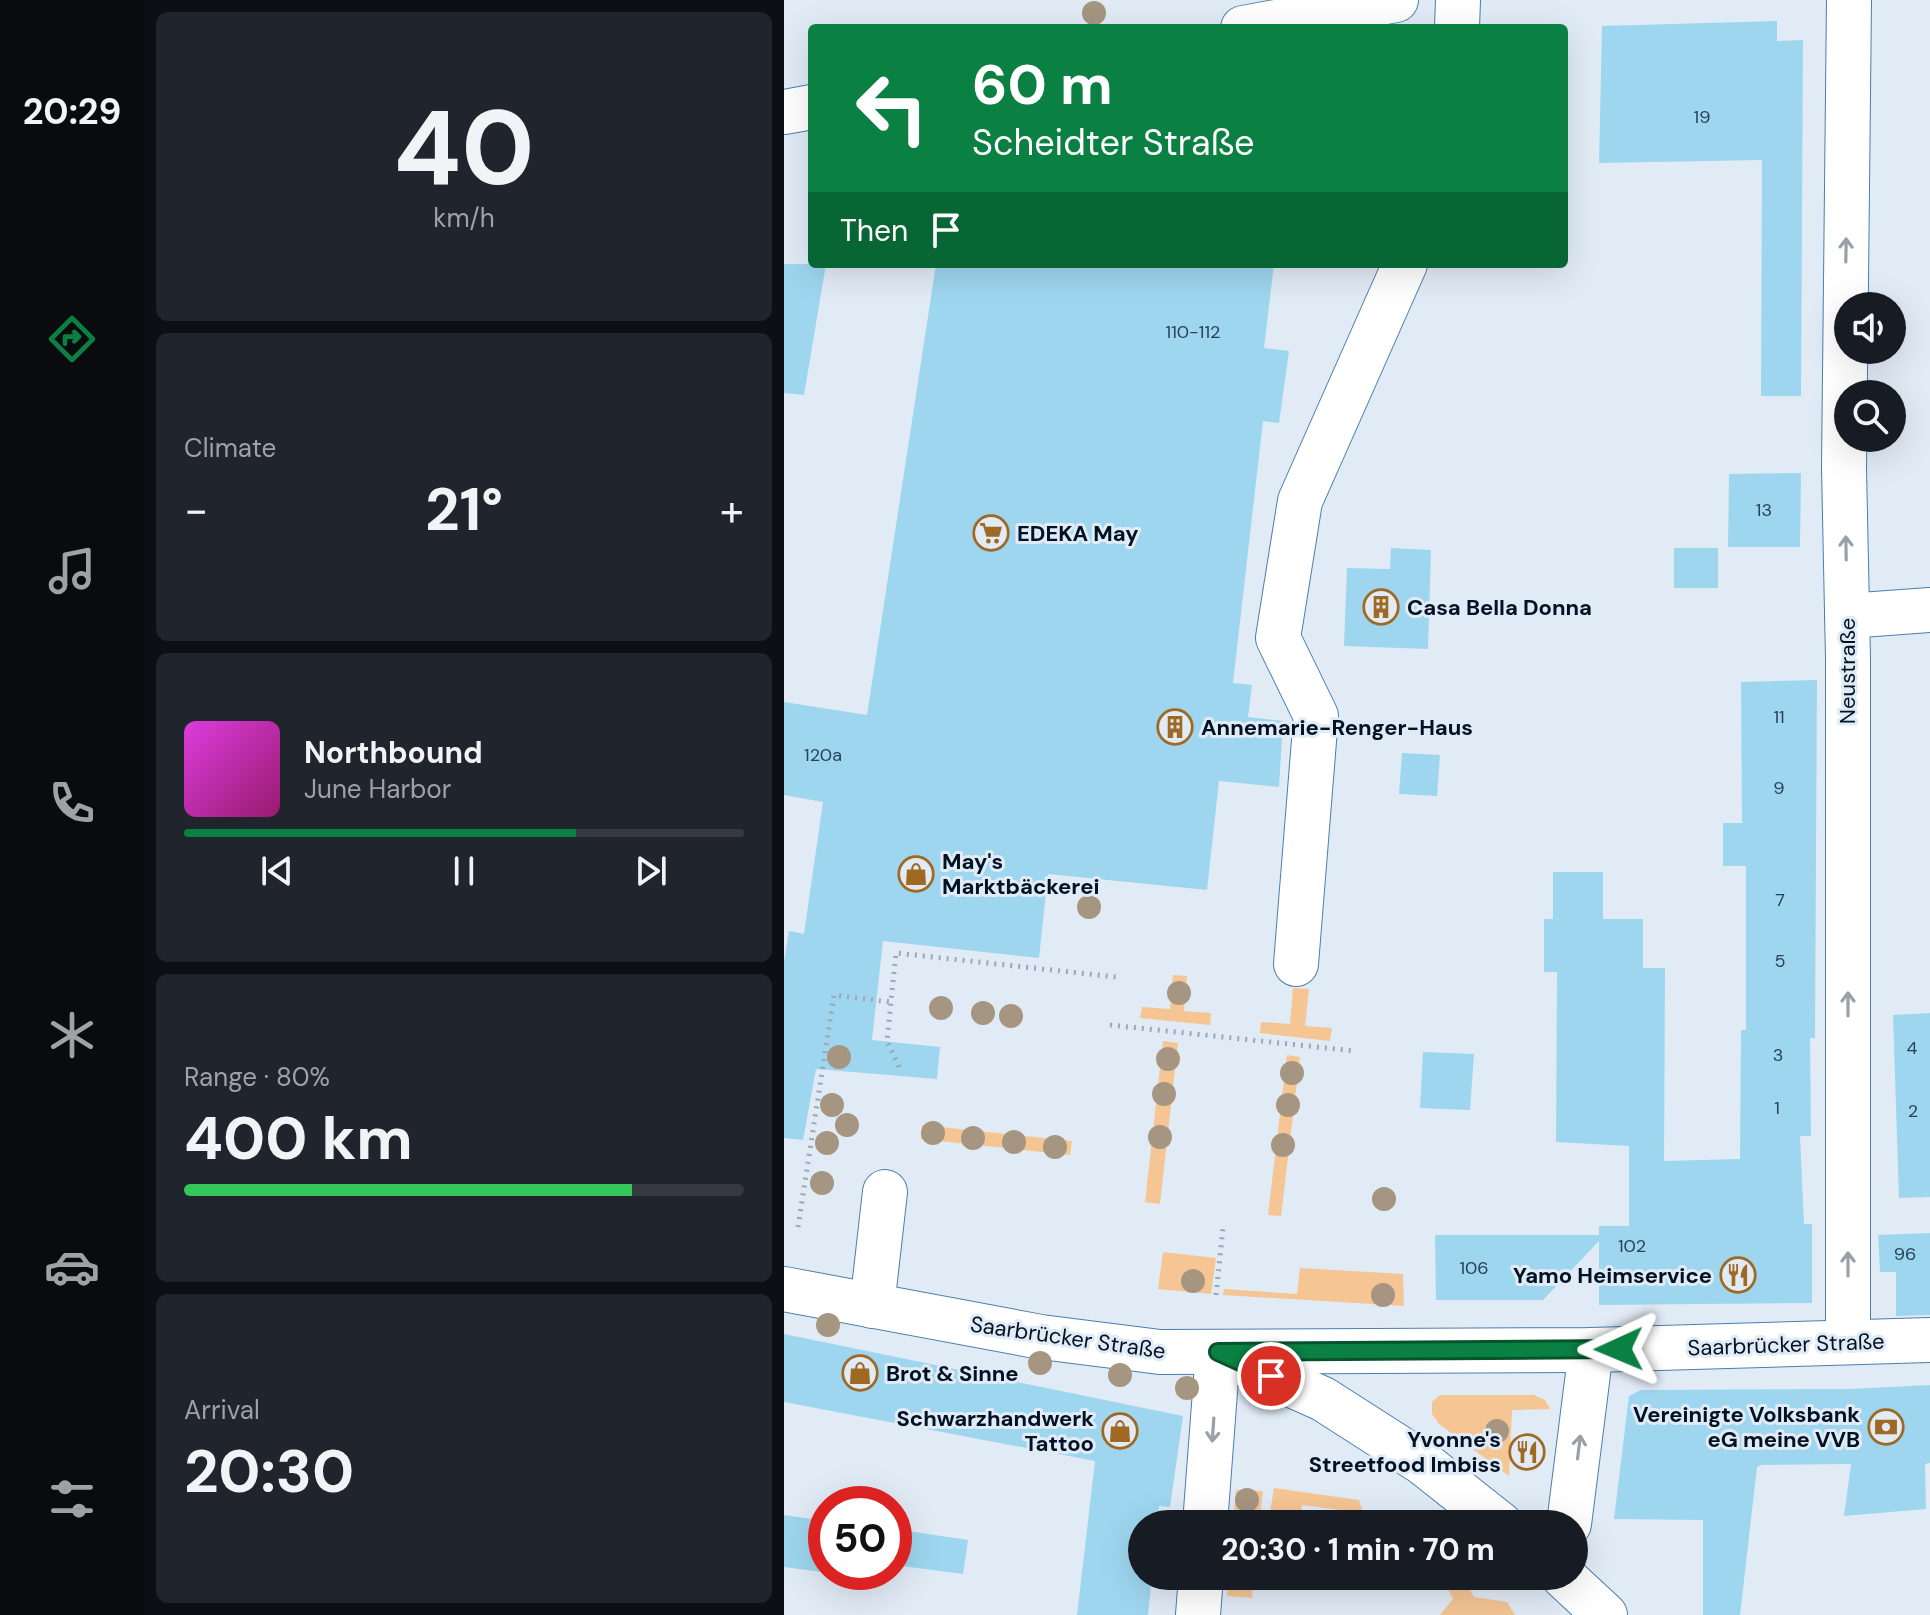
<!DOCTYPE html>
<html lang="en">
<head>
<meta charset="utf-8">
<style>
  :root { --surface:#171b24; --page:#20242c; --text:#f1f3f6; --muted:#9ea1a6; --line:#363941; --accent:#0b8043 }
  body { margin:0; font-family:"DM Sans",sans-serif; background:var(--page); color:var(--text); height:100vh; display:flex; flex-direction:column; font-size:30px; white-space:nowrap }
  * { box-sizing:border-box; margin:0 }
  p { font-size:26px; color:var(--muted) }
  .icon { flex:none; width:44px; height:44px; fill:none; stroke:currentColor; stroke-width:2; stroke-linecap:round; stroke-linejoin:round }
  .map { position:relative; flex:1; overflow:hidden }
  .sheet { display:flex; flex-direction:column; gap:12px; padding:12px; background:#0d0f14; width:640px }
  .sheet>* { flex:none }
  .top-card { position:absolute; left:24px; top:24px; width:760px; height:244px; border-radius:8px; box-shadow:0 8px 32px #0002; background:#0b8043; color:#fff; overflow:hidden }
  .buttons { position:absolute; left:1050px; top:292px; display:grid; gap:16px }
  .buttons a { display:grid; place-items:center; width:72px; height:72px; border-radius:50%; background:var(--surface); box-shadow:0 8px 32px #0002; font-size:40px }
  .speed { position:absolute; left:24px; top:1486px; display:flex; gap:16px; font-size:40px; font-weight:700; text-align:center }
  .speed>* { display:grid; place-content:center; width:104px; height:104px; border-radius:50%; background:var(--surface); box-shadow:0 8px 32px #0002; line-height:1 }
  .speed .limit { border:12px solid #d22; background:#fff; color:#111 }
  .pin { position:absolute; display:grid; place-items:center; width:68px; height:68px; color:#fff; margin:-34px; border:4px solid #fff; border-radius:50%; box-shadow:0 2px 8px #0007 }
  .me { position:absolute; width:88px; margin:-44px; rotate:269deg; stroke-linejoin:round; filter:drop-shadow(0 0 6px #0008) }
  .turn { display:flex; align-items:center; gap:28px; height:168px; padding:0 32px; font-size:36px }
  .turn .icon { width:104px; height:104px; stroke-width:2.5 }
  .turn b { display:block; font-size:56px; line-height:68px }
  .then { display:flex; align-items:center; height:76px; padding:0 32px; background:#0003; gap:16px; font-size:30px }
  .big { font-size:60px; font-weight:700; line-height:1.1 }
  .sheet .card { flex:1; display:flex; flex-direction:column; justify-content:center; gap:12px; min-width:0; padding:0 28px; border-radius:12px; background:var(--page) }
  .sheet .dial { align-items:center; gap:0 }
  .dial b { font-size:104px; line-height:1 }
  .song { display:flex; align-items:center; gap:24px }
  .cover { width:96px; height:96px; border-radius:12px; background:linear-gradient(135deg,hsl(300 70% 55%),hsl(320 70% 35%)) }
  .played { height:8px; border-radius:4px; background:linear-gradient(90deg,var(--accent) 70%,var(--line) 70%) }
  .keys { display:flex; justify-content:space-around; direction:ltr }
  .heat { display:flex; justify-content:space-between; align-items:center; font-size:44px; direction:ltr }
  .charge { height:12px; border-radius:6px; background:linear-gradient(90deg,#34c759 80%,var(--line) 0) }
  .trip { position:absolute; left:344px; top:1510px; width:460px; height:80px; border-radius:40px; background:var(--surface); box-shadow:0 8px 32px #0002; font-weight:700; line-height:80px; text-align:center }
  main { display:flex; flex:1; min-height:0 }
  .dock { display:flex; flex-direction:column; width:144px; justify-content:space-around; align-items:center; background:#090b0e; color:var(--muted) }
  .dock .icon { width:56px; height:56px }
  .dock .on { color:var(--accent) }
  .dock b { font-size:36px; color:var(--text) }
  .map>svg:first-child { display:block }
  .green { fill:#f5c593 }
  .building { fill:#9ed6ef }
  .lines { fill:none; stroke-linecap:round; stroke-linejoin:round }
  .minor-casing { stroke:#4b7ead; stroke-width:46 }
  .major-casing { stroke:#4b7ead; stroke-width:46 }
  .path { stroke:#9ba7b4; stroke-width:5; stroke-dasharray:2 6; stroke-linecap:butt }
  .minor { stroke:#fff; stroke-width:44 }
  .major { stroke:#fff; stroke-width:44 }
  .tree { fill:#a69581 }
  .oneway { stroke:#99a0a7 }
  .route-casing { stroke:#07532c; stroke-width:20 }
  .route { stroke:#0b8043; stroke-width:14 }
  .labels { text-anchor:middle; stroke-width:6; stroke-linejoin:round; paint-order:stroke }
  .number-label { font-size:18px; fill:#284357 }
  .poi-label { font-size:22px; font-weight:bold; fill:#011224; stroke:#e1ebf6; text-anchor:start }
  .street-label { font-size:22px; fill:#011224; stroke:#e1ebf6 }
</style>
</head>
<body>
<main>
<nav class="dock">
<b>20:29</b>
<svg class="icon on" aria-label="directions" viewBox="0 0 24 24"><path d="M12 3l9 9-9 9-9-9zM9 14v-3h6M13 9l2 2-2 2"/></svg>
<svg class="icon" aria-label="music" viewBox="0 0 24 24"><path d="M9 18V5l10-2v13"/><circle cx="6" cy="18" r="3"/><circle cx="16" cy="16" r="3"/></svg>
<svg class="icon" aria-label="phone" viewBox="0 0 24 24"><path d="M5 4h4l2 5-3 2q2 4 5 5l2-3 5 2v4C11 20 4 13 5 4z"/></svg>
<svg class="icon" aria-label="climate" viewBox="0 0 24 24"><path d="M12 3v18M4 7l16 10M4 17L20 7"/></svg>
<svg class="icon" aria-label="car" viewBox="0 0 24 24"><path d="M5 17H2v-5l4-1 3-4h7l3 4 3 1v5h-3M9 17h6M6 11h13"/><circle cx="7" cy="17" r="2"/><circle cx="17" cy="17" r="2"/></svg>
<svg class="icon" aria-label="filters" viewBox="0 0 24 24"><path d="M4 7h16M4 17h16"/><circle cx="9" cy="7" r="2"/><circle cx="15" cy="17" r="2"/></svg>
</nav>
<section class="sheet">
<div class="card dial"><b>40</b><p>km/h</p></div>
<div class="card"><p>Climate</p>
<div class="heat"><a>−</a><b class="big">21°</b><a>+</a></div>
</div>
<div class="card">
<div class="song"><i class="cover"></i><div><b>Northbound</b><p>June Harbor</p></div></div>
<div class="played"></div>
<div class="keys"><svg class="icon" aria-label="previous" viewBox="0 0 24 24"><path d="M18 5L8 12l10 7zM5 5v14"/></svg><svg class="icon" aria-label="pause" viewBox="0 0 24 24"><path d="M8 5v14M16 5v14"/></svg><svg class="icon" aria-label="next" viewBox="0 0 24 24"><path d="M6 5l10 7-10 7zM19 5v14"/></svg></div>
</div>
<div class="card"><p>Range · 80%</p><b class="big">400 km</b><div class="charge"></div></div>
<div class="card"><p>Arrival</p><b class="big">20:30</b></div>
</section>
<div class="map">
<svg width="1146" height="1615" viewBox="0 0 1146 1615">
  <rect width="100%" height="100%" fill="#e1ebf6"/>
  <!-- green -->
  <g class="green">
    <path d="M 389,975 L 403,976 L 400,1011 L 427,1013 L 426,1025 L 356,1018 L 358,1007 L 386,1009 Z"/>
    <path d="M 509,988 L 525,989 L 521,1026 L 548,1028 L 546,1041 L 476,1033 L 477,1022 L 506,1024 Z"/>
    <path d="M 379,1041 L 394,1043 L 376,1204 L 361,1202 Z"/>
    <path d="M 503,1055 L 516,1057 L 497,1216 L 484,1215 Z"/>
    <path d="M 138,1125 L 288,1141 L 286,1155 L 137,1139 Z"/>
    <path d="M 379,1252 L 432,1258 L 427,1294 L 374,1289 Z"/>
    <path d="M 516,1268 L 619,1274 L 620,1306 L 439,1295 L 440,1289 L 513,1294 Z"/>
    <path d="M 656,1395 L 750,1395 L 761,1400 L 766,1409 L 728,1410 L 725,1476 L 655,1424 L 648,1414 L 648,1402 Z"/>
    <path d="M 490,1488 L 575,1500 L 579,1513 L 518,1505 L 515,1524 L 484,1524 Z"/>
    <path d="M 452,1490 L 479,1491 L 475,1524 L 449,1524 Z"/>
    <path d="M 445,1576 L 470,1576 L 468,1598 L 443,1596 Z"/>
    <path d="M 657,1576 L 678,1576 L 690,1597 L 723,1602 L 731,1615 L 656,1615 L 669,1599 Z"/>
  </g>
  <!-- building -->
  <g class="building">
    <path d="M 993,21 L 993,41 L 1019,40 L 1017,396 L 977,396 L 978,160 L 815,163 L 818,26 Z"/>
    <path d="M 0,264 L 42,264 L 20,395 L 0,393 Z"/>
    <path d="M 152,264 L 490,264 L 480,348 L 505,351 L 495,423 L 479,421 L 449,683 L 468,685 L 464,717 L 499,721 L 495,787 L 435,781 L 423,890 L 264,874 L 255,958 L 99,941 L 88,1040 L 156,1047 L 153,1079 L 32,1069 L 19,1140 L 0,1138 L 0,962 L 5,931 L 20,934 L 39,802 L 0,795 L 0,702 L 83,715 Z"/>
    <path d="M 1017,473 L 1016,547 L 944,547 L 945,474 Z"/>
    <path d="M 607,548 L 647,550 L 644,649 L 560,646 L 563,568 L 606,569 Z"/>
    <rect x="890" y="548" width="44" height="40"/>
    <path d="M 1033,680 L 1031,1038 L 1026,1038 L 1027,1136 L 1016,1136 L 1020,1224 L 1028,1224 L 1028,1303 L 815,1305 L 815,1241 L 759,1300 L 652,1300 L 651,1235 L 815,1235 L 815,1226 L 845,1226 L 845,1146 L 772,1142 L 773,972 L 760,972 L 760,919 L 769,919 L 769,872 L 819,872 L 819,919 L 859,919 L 859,968 L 881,968 L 880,1161 L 956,1159 L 957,1030 L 962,1030 L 962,866 L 939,866 L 939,823 L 958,823 L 957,682 Z"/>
    <path d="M 618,753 L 656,755 L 653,796 L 615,794 Z"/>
    <path d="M 1146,1013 L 1146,1197 L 1115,1198 L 1109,1015 Z"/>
    <path d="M 639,1052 L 690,1054 L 686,1110 L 636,1108 Z"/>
    <path d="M 1146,1233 L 1146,1315 L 1112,1316 L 1112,1272 L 1096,1272 L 1094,1235 Z"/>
    <path d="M 0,1334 L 399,1416 L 386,1507 L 375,1506 L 373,1524 L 358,1524 L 358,1576 L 368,1576 L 364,1615 L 293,1615 L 311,1461 L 0,1402 Z"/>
    <path d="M 1146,1385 L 1146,1463 L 1141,1464 L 1142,1509 L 1060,1516 L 1067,1464 L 977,1465 L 973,1467 L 956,1615 L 919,1615 L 919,1520 L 830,1519 L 845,1396 L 857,1390 L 1066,1389 Z"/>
    <path d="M 0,1515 L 42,1521 L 42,1572 L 45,1573 L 0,1567 Z"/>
    <path d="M 110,1529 L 184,1540 L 179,1574 L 110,1565 Z"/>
  </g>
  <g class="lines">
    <defs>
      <g id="minor">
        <path d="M 459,28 L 612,0"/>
        <path d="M 673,28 L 674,0"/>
        <path d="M 0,112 L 28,107"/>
        <path d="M 1063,616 L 1146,610"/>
        <path d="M 512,964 L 532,716 L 494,638 L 516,501 L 621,264"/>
        <path d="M 88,1306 L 101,1192"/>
        <path d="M 1064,1342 L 1064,659 L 1060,468 L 1065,0"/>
        <path d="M 421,1524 L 434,1352"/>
        <path d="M 785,1524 L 807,1350"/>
        <path d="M 414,1615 L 417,1576"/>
      </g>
      <g id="major">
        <path d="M 0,1289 L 257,1337 L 376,1352 L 807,1350 L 1146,1340"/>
        <path d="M 447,1358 L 539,1399 L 639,1463 L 716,1524"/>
        <path d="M 779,1576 L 821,1615"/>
      </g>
    </defs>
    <!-- minor casing -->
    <use href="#minor" class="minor-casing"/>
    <!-- major casing -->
    <use href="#major" class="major-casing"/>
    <!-- path -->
    <g class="path">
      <path d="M 326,1025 L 571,1051"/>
      <path d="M 115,1067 L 103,1041 L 112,953 L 332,977"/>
      <path d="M 14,1227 L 50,995 L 106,1002"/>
      <path d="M 432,1295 L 439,1228"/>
    </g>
    <!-- minor -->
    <use href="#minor" class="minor"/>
    <!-- major -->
    <use href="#major" class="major"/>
  </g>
  <!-- trees -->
  <g class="tree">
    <circle cx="310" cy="13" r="12"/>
    <circle cx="305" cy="907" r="12"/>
    <circle cx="395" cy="993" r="12"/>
    <circle cx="157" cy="1008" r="12"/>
    <circle cx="199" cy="1013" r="12"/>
    <circle cx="227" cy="1016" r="12"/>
    <circle cx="55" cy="1057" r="12"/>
    <circle cx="384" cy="1059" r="12"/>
    <circle cx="508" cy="1073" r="12"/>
    <circle cx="380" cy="1094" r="12"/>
    <circle cx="48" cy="1105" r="12"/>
    <circle cx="504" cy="1105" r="12"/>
    <circle cx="63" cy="1125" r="12"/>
    <circle cx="149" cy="1133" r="12"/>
    <circle cx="376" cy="1137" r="12"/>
    <circle cx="189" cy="1138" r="12"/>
    <circle cx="230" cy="1142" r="12"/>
    <circle cx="43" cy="1143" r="12"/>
    <circle cx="499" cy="1145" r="12"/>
    <circle cx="271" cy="1147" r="12"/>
    <circle cx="38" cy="1183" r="12"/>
    <circle cx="600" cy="1199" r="12"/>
    <circle cx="409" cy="1281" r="12"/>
    <circle cx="599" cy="1295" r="12"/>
    <circle cx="44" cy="1325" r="12"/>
    <circle cx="256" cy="1363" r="12"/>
    <circle cx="336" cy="1375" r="12"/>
    <circle cx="403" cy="1388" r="12"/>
    <circle cx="713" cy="1431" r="12"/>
    <circle cx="463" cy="1500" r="12"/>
  </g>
  <!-- one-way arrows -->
  <defs><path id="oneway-shaft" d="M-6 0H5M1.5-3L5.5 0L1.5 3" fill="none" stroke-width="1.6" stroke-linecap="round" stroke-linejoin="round" transform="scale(2)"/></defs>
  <g class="oneway">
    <use href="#oneway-shaft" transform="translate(1062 250) rotate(-89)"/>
    <use href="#oneway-shaft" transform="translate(1062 548) rotate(-91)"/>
    <use href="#oneway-shaft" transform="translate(1064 1004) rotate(-90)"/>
    <use href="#oneway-shaft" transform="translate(1064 1264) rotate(-90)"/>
    <use href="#oneway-shaft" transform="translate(429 1430) rotate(94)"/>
    <use href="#oneway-shaft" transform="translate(795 1447) rotate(-83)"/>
  </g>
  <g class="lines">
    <defs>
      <path id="route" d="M 487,1376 L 434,1352 L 835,1349"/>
    </defs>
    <!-- route casing -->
    <use href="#route" class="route-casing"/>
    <!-- route -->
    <use href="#route" class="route"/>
  </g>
  <!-- icons -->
  <defs>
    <symbol id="supermarket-ring" viewBox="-11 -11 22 22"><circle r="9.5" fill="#e1ebf6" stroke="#9f6823" stroke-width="1.5"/><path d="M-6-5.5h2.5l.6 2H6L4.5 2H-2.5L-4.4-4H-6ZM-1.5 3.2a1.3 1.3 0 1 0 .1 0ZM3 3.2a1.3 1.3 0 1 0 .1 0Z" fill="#9f6823"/></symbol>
    <symbol id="building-ring" viewBox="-11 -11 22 22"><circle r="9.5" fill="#e1ebf6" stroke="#9f6823" stroke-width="1.5"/><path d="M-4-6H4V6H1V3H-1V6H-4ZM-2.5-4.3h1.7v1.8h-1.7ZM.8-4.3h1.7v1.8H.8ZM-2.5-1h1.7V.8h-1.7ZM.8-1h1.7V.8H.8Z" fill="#9f6823"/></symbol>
    <symbol id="shop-ring" viewBox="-11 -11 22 22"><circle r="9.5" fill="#e1ebf6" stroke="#9f6823" stroke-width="1.5"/><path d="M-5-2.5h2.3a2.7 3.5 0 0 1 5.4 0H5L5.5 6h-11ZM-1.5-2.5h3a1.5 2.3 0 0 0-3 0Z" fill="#9f6823"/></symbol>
    <symbol id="restaurant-ring" viewBox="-11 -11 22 22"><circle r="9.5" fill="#e1ebf6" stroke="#9f6823" stroke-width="1.5"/><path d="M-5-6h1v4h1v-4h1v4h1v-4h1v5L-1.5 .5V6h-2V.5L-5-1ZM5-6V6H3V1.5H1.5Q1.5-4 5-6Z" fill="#9f6823"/></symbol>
    <symbol id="bank-ring" viewBox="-11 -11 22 22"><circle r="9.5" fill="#e1ebf6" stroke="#9f6823" stroke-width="1.5"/><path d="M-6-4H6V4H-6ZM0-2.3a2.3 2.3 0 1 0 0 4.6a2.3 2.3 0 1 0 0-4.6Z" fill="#9f6823"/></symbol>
  </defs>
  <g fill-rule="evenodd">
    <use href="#supermarket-ring" x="187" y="513" width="40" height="40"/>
    <use href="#building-ring" x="577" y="587" width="40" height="40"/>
    <use href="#building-ring" x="371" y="707" width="40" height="40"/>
    <use href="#shop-ring" x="112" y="854" width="40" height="40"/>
    <use href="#restaurant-ring" x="934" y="1255" width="40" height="40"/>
    <use href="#shop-ring" x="56" y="1353" width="40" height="40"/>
    <use href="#bank-ring" x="1082" y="1407" width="40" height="40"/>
    <use href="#shop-ring" x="316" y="1411" width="40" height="40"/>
    <use href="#restaurant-ring" x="723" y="1432" width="40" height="40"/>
  </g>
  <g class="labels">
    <!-- number labels -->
    <g class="number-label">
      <text x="918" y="123">19</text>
      <text x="409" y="338">110-112</text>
      <text x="980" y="516">13</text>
      <text x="995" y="723">11</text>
      <text x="39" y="761">120a</text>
      <text x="995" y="794">9</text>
      <text x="996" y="906">7</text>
      <text x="996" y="967">5</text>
      <text x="1128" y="1054">4</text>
      <text x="994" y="1061">3</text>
      <text x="993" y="1114">1</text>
      <text x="1129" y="1117">2</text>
      <text x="848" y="1252">102</text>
      <text x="1121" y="1260">96</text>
      <text x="690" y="1274">106</text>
    </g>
    <!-- poi labels -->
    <g class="poi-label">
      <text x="233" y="541">EDEKA May</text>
      <text x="623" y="615">Casa Bella Donna</text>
      <text x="417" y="735">Annemarie-Renger-Haus</text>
      <text x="158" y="869">May's<tspan x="158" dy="25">Marktbäckerei</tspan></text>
      <text x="928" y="1283" text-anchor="end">Yamo Heimservice</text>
      <text x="102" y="1381">Brot &amp; Sinne</text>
      <text x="1076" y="1422" text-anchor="end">Vereinigte Volksbank<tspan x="1076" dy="25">eG meine VVB</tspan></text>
      <text x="310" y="1426" text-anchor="end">Schwarzhandwerk<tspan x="310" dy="25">Tattoo</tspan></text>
      <text x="717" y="1447" text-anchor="end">Yvonne's<tspan x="717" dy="25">Streetfood Imbiss</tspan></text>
    </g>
    <!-- street labels -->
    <g class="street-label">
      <text transform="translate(1063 671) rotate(-90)" y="8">Neustraße</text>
      <text transform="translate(284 1337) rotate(8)" y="8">Saarbrücker Straße</text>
      <text transform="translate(1002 1344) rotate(-2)" y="8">Saarbrücker Straße</text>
    </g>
  </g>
</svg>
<div class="buttons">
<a><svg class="icon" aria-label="sound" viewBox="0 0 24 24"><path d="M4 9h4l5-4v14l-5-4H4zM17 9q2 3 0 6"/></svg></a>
<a><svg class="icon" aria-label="search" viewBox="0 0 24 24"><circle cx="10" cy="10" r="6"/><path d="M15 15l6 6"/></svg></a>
</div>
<div class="speed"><div class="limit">50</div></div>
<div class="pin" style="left:487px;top:1376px;background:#d93025"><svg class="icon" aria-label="arrive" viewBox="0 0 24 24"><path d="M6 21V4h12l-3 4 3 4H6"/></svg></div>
<svg class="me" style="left:835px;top:1349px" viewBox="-20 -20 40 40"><path d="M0-17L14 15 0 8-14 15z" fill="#0b8043" stroke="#fff" stroke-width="4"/></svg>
<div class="trip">20:30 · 1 min · 70 m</div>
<div class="top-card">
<div class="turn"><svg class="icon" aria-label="left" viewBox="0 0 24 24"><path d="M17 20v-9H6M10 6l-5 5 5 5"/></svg><div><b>60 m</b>Scheidter Straße</div></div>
<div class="then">Then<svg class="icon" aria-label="arrive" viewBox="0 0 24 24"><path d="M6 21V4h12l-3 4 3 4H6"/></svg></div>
</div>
</div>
</main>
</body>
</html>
